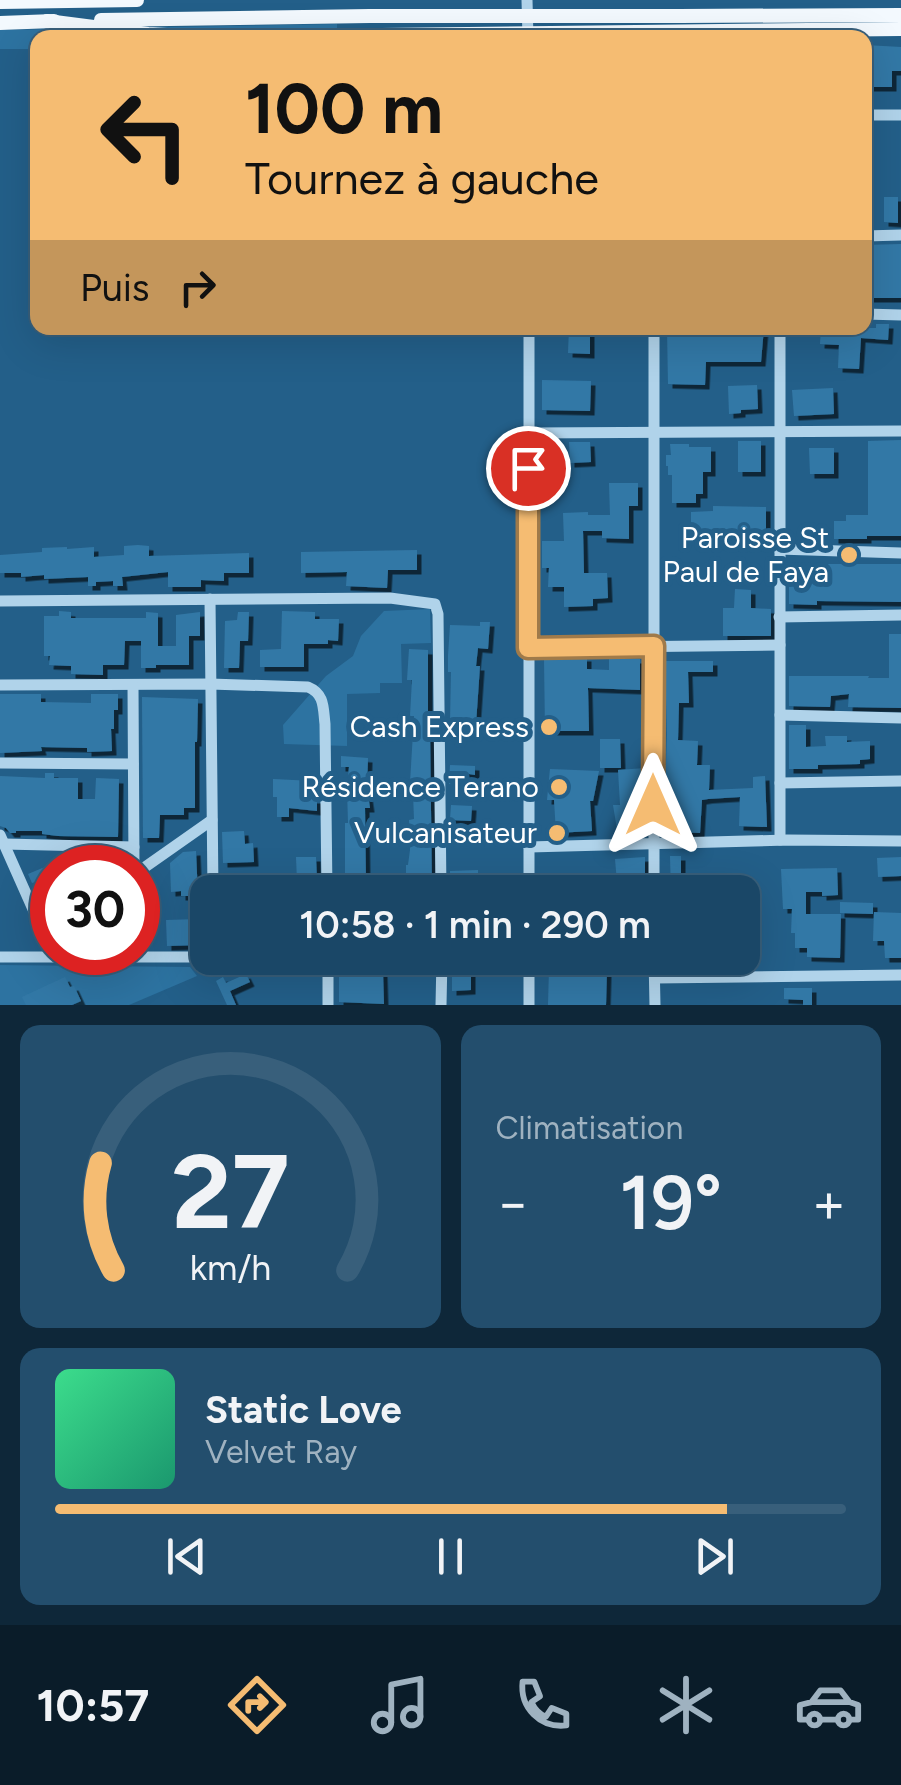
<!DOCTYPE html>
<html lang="fr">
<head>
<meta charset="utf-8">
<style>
  :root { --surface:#1a4767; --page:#234e6d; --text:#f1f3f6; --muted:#9fb2c0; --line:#385f7b; --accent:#f5bc72 }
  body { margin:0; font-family:Figtree,sans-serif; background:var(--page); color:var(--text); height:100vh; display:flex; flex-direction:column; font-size:38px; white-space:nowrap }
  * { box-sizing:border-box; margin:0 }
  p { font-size:32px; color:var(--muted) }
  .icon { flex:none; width:55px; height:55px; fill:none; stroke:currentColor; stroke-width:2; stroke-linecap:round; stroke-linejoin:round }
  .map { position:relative; height:1005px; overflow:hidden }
  .panel { display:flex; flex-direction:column; gap:20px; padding:20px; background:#0e2739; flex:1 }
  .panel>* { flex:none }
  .banner { position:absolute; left:30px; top:30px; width:842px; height:305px; border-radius:20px; box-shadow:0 10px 40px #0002,0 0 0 2px var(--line); background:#f5bc72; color:#111; overflow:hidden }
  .speed { position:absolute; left:30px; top:845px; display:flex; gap:20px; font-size:50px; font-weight:700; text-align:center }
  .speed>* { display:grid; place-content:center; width:130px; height:130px; border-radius:50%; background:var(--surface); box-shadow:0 10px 40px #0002,0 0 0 2px var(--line); line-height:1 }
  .speed .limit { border:15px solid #d22; background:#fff; color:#111 }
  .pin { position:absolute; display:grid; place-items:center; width:85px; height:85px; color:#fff; margin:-42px; border:5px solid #fff; border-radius:50%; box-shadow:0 2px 10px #0007 }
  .me { position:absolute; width:110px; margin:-55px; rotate:0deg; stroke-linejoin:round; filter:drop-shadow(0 0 8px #0008) }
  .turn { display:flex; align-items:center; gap:35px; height:210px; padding:0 50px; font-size:45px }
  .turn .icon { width:130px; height:130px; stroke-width:2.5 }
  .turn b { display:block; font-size:70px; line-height:85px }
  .then { display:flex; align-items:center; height:95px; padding:0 50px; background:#0003; gap:20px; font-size:38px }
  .big { font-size:75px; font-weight:600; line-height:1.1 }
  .panel .tile { flex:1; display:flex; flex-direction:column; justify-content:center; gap:15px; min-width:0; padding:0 35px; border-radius:20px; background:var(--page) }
  .panel .dial { align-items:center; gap:0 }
  .dial svg { height:260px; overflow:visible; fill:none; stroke:var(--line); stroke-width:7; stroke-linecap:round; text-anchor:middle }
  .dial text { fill:var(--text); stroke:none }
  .song { display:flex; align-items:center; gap:30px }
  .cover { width:120px; height:120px; border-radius:15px; background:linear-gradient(135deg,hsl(150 70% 55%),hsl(160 70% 35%)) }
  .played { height:10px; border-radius:5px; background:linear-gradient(90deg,var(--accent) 85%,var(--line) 85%) }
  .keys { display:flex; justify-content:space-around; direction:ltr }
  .heat { display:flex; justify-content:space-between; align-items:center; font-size:55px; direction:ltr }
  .panel .tiles { flex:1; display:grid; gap:20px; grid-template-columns:1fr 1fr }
  .tile:last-child { grid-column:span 2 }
  .trip { position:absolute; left:190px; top:875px; width:570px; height:100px; border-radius:20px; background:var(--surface); box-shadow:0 10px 40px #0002,0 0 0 2px var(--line); font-weight:600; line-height:100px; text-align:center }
  .tabs { display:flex; height:160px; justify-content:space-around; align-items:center; background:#0a1c29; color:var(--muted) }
  .tabs .icon { width:70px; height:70px }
  .tabs .current { color:var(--accent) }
  .tabs b { font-size:45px; color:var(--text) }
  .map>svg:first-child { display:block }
  .green { fill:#2d73a1 }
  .building { fill:#3378a6; filter:url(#shadow) }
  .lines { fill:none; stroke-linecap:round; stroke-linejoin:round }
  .minor { stroke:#b0d3ea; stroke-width:11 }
  .major { stroke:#f3f9fe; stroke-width:14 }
  .major-bridge { stroke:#f3f9fe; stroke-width:14 }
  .route-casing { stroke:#9f7a4a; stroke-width:25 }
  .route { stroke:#f5bc72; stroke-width:18 }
  .poi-dot { fill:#f5bc72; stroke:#235f89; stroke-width:4 }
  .labels { text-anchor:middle; stroke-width:10; stroke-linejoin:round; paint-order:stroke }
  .poi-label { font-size:30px; fill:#fff; stroke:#235f89; text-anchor:end }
</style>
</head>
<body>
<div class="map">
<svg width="901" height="1005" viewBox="0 0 901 1005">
  <defs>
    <filter id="shadow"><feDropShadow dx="4.5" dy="4.5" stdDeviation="0" flood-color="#0009"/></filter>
  </defs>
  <rect width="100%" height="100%" fill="#235f89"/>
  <!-- green -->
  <g class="green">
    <path d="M 337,24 L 337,37 L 38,38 L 37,49 L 0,49 L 0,30 Z"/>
    <path d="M 430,609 L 431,643 L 401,644 L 402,683 L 380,683 L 380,693 L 347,694 L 347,746 L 284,744 L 283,725 L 326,676 L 353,656 L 361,636 L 384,611 Z"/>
    <path d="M 0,965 L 190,967 L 197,976 L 129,1005 L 0,1005 Z"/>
  </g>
  <!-- building -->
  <g class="building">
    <path d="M 865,45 L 901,47 L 901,71 L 892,71 L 892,87 L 865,87 Z"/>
    <path d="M 884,197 L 898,197 L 898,223 L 884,222 Z"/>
    <path d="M 901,244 L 901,298 L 865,298 L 865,245 Z"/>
    <path d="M 876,324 L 889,324 L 888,340 L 861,338 L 859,369 L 838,368 L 839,345 L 820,344 L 821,328 L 876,328 Z"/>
    <path d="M 569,328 L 590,328 L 590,354 L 568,353 Z"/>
    <path d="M 667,328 L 764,328 L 761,362 L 706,362 L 705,385 L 668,384 Z"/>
    <path d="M 542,380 L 591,381 L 590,411 L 542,410 Z"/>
    <path d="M 757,385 L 758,409 L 741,410 L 741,413 L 729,414 L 728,386 Z"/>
    <path d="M 833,388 L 834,414 L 794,416 L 792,390 Z"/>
    <path d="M 901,440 L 901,536 L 867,536 L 867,539 L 834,539 L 834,521 L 846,521 L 846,515 L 868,515 L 868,441 Z"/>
    <rect x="738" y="441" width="23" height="31"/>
    <path d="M 569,442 L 590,442 L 591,462 L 570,463 Z"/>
    <path d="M 670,444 L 689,444 L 689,447 L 711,447 L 711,472 L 703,472 L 703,494 L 696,494 L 696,503 L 672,503 L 672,475 L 668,475 L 668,466 L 666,466 L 666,455 L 671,455 Z"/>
    <path d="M 809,448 L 834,448 L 834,474 L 810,474 Z"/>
    <path d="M 609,483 L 638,483 L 638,506 L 629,506 L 629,539 L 602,538 L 602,531 L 583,531 L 584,573 L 607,573 L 608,598 L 593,599 L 593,606 L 564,607 L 564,587 L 548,587 L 549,568 L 542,568 L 542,541 L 564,541 L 563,513 L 588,512 L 588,515 L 610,515 Z"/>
    <path d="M 713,506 L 766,507 L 766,541 L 735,536 L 691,538 L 691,512 L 713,511 Z"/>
    <path d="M 138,545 L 149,546 L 149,556 L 249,553 L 249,573 L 224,573 L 224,581 L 201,580 L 201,587 L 168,587 L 168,572 L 122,577 L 123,586 L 113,586 L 113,581 L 96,582 L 96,586 L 88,586 L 88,577 L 44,579 L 44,575 L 21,577 L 21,573 L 0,573 L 0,555 L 42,552 L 42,548 L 67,547 L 67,549 L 94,547 L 94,557 L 124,555 L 124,546 Z"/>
    <path d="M 417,550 L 417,570 L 388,570 L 387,588 L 346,586 L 347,572 L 301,573 L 301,552 Z"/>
    <path d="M 823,564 L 901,564 L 901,602 L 817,601 L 817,605 L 789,604 L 789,571 L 823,572 Z"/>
    <path d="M 735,589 L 751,590 L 751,608 L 771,609 L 771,636 L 723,636 L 723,608 L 734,608 Z"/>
    <path d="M 59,611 L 71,612 L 71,618 L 146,618 L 146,612 L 158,613 L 158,646 L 176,646 L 176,615 L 200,612 L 200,636 L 189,636 L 189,665 L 156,665 L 156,668 L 141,668 L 141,641 L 125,641 L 124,665 L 103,665 L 103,675 L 71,674 L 71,666 L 49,665 L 50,656 L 44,656 L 44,616 L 59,616 Z"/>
    <path d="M 282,611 L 315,612 L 315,619 L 339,619 L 338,641 L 328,640 L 328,644 L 304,644 L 304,667 L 260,667 L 260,650 L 281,649 Z"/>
    <path d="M 238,612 L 249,612 L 248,641 L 240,641 L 239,668 L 224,668 L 225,621 L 237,620 Z"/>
    <path d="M 480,622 L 490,622 L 488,649 L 478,648 L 476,666 L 480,666 L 476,724 L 450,723 L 451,672 L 448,672 L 448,656 L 450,625 L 480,626 Z"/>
    <path d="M 889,634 L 901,634 L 901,708 L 848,707 L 849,694 L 831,696 L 830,707 L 789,706 L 789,676 L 869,676 L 868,678 L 889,678 Z"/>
    <path d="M 409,649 L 428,650 L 428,728 L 430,728 L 432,892 L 411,892 L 411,890 L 388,890 L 388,881 L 406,880 L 406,865 L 408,865 L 410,850 L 409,820 L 414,819 L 413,793 L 410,793 L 410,783 L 414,716 L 410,716 L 412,680 L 407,680 Z"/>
    <path d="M 544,657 L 587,657 L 587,669 L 609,670 L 609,659 L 640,659 L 640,690 L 588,688 L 589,731 L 545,731 Z"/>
    <path d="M 665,661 L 713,661 L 713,672 L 688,672 L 689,703 L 679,703 L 678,740 L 698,741 L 697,765 L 710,765 L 709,790 L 753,788 L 753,777 L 765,776 L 767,827 L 739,826 L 740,797 L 708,799 L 702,800 L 700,833 L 672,832 L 672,798 L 663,798 L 663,765 L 666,765 L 667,735 Z"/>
    <path d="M 0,694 L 41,694 L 41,702 L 91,703 L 91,694 L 118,694 L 118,710 L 114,710 L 114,729 L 111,729 L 112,751 L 87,752 L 87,748 L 41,747 L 42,751 L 0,753 Z"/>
    <path d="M 142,697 L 198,699 L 197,742 L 195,742 L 195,808 L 184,808 L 184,815 L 160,815 L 159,838 L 143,838 Z"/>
    <path d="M 789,725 L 806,725 L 806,747 L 826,746 L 825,736 L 847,736 L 847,742 L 870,741 L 870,759 L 860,760 L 860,764 L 818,765 L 818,769 L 789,769 Z"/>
    <path d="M 600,739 L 620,739 L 621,768 L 600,768 Z"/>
    <path d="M 341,756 L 368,758 L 367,787 L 370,808 L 365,808 L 366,884 L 385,884 L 386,892 L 345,892 L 345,823 L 348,823 L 347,788 L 349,767 L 341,767 Z"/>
    <path d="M 450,765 L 475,766 L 475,775 L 469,774 L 468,785 L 449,784 Z"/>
    <path d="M 645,768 L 645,827 L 617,829 L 613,805 L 620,805 L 618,770 Z"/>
    <path d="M 550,769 L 599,771 L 593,801 L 590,801 L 592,831 L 556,833 L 554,800 L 547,800 Z"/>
    <path d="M 45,773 L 54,773 L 54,778 L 78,778 L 78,799 L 95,799 L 96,778 L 119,779 L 118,837 L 58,836 L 42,834 L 42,831 L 16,831 L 16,833 L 10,833 L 6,828 L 0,826 L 0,776 L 45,778 Z"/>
    <path d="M 273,779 L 313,781 L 312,799 L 317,799 L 317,811 L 289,808 L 289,817 L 277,817 L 277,797 L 273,797 Z"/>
    <path d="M 451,805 L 472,806 L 471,821 L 450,820 Z"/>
    <path d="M 244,831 L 245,844 L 253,843 L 254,862 L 223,863 L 222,832 Z"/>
    <path d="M 196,851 L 198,896 L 181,896 L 181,891 L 171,892 L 170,863 L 183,852 Z"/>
    <path d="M 670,856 L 681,856 L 681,892 L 671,892 Z"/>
    <path d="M 296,857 L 316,857 L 317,880 L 297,881 Z"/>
    <path d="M 645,857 L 645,892 L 625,892 L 625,881 L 617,882 L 615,859 Z"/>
    <path d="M 901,857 L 901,876 L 878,877 L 877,858 Z"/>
    <path d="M 52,864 L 52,917 L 36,882 L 32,883 L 28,874 Z"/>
    <path d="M 837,868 L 838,895 L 822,896 L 822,892 L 806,892 L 806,914 L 841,914 L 840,958 L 807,957 L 807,948 L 795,948 L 795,933 L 791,933 L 792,909 L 783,909 L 781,869 Z"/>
    <path d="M 478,870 L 478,892 L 450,892 L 450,871 Z"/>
    <path d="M 840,902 L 873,903 L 873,914 L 840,913 Z"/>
    <path d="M 874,912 L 901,913 L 901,958 L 885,958 L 884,941 L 873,941 Z"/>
    <path d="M 200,919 L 201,945 L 167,946 L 166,920 Z"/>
    <path d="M 543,958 L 638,958 L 639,971 L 607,970 L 606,1005 L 548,1005 L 549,969 L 543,969 Z"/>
    <path d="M 471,970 L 471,990 L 452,991 L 452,971 Z"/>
    <path d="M 373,972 L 383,972 L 384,1004 L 339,1002 L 339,977 L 373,977 Z"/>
    <path d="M 246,974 L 250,982 L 230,991 L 236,1005 L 227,1005 L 216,981 L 223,977 L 226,983 Z"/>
    <path d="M 65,977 L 70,987 L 74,986 L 81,1001 L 72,1005 L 26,1005 L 22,997 Z"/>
    <path d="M 784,988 L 812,988 L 812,1005 L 803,1005 L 803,1000 L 784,999 Z"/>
  </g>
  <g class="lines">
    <!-- minor -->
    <g class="minor">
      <path d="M 527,0 L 528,38"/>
      <path d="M 865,115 L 901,115"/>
      <path d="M 865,236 L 901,235"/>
      <path d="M 865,314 L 901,315"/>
      <path d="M 529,328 L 529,892"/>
      <path d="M 529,433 L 901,431"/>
      <path d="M 779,549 L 901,553"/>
      <path d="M 210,599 L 213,892"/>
      <path d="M 0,601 L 390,598 L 435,604 L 438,614 L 441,892"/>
      <path d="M 779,617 L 901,615"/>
      <path d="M 528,648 L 780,645"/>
      <path d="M 0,685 L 210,684 L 308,687 C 325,694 323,708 325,724 L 327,892"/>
      <path d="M 133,685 L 134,868"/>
      <path d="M 780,715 L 901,718"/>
      <path d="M 0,763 L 133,764"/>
      <path d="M 780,783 L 901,781"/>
      <path d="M 0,835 L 52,952"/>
      <path d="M 780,840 L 780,328"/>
      <path d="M 4,844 L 134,847"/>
      <path d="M 529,847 L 787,840 L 901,841"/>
      <path d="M 138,872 L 212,820"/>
      <path d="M 654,892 L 654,328"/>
      <path d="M 0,957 L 208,957"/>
      <path d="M 328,958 L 328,1005"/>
      <path d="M 503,958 L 529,958"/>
      <path d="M 654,958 L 655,1005"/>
      <path d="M 655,978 L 901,975"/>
      <path d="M 441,1005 L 442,958"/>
      <path d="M 529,1005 L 529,958"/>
    </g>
    <!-- major -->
    <g class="major">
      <path d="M 0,2 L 137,0"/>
      <path d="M 680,16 L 901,15"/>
      <path d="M 101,20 L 370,16"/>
      <path d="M 47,21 L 148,34 L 204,37 L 901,29"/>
      <path d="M 0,23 L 54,21"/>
    </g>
    <!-- major-bridge -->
    <path class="major-bridge" d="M 370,16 L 680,16"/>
  </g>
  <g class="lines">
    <defs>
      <path id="route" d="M 528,468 L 528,648 L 654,646 L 653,805"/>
    </defs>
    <!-- route casing -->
    <use href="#route" class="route-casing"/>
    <!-- route -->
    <use href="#route" class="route"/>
  </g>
  <!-- markers -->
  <g class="poi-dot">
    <circle cx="849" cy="555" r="10"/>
    <circle cx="549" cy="727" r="10"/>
    <circle cx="559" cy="787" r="10"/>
    <circle cx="557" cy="833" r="10"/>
  </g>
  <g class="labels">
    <!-- poi labels -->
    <g class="poi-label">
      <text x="829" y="548">Paroisse St<tspan x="829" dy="34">Paul de Faya</tspan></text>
      <text x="529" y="737">Cash Express</text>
      <text x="539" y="797">Résidence Terano</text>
      <text x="537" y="843">Vulcanisateur</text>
    </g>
  </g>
</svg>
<div class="speed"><div class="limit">30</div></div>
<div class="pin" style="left:528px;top:468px;background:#d93025"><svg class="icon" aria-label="arrive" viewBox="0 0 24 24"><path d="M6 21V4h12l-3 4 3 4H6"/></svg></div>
<svg class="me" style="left:653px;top:805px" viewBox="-20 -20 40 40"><path d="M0-17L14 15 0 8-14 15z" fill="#f5bc72" stroke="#fff" stroke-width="4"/></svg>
<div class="trip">10:58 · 1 min · 290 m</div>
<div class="banner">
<div class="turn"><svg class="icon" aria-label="left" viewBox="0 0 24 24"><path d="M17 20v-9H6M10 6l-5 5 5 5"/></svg><div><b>100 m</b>Tournez à gauche</div></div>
<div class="then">Puis<svg class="icon" aria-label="right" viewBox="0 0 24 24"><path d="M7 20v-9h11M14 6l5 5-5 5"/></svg></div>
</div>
</div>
<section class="panel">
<div class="tiles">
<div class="tile dial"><svg viewBox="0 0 100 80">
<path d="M14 69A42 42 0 1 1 86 69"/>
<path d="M14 69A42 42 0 0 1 10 36" stroke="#f5bc72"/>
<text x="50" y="56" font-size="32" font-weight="700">27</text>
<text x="50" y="72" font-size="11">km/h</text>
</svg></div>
<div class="tile"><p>Climatisation</p>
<div class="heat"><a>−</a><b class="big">19°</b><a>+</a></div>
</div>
<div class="tile">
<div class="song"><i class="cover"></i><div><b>Static Love</b><p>Velvet Ray</p></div></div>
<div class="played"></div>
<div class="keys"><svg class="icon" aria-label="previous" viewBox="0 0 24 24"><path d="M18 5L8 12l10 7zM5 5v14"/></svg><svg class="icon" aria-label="pause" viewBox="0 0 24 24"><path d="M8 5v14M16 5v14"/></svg><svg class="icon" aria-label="next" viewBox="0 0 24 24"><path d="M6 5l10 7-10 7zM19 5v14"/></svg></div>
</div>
</div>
</section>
<nav class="tabs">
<b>10:57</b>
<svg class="icon current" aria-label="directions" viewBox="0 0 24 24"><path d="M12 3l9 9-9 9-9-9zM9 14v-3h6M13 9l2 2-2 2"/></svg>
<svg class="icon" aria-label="music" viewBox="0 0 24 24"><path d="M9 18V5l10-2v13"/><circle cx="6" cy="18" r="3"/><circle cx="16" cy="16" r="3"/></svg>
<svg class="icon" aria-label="phone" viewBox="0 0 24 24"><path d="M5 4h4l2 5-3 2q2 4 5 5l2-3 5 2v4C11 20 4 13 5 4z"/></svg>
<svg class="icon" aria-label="climate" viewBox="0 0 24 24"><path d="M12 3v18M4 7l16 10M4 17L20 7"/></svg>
<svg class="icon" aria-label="car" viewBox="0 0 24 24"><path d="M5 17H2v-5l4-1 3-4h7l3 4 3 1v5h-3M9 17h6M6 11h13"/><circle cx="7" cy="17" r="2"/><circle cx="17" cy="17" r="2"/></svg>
</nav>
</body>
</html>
